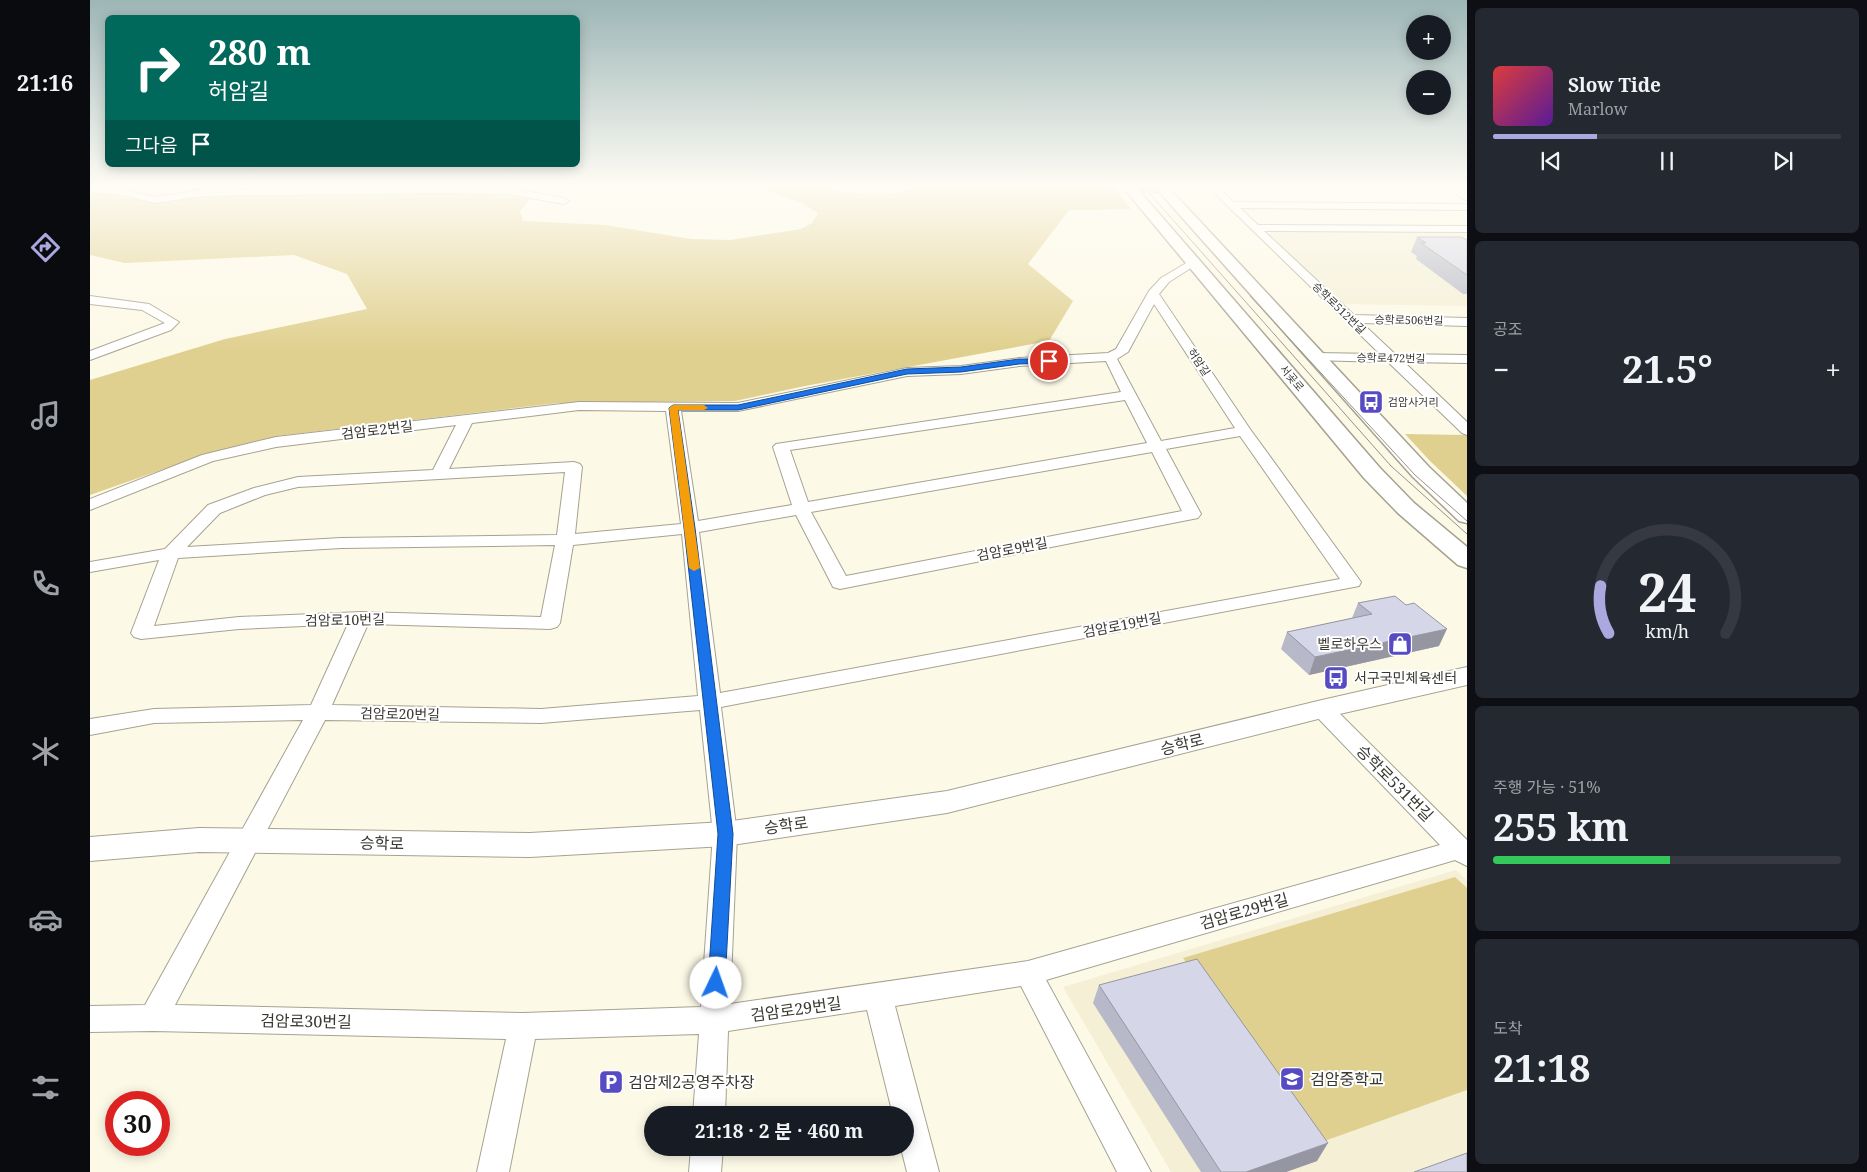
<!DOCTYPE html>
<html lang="ko">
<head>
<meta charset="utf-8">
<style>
  :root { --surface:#171b24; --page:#242831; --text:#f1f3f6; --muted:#9ea1a6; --line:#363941; --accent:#aba7df }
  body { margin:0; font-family:"Noto Serif","Noto Sans KR",serif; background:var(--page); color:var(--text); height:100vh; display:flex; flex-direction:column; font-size:19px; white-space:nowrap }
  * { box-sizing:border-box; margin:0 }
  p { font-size:16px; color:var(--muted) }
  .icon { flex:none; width:28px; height:28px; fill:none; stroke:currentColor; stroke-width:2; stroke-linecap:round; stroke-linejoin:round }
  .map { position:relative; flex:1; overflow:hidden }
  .drawer { display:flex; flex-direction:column; gap:8px; padding:8px; background:#0d0f14; width:400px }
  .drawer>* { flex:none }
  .banner { position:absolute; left:15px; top:15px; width:475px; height:152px; border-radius:8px; box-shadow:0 2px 12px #0003; background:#00695c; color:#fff; overflow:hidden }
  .controls { position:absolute; left:1316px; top:15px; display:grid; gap:10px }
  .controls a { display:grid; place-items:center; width:45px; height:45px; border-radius:50%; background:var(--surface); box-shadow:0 2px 12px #0003; font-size:25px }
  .speed { position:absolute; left:15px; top:1091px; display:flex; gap:10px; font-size:25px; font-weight:700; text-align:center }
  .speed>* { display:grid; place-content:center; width:65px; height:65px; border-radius:50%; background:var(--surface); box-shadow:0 2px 12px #0003; line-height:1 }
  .speed .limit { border:8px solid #d22; background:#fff; color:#111 }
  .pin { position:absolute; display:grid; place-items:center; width:42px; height:42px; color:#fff; margin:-21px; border:2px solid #fff; border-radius:50%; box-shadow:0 1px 5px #0007 }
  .me { position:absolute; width:55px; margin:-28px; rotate:3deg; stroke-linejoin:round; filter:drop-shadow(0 0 4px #0008) }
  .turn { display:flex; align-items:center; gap:18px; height:105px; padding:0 20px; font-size:22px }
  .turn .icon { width:65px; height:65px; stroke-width:2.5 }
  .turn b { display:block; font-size:35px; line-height:42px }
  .then { display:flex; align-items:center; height:48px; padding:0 20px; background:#0003; gap:10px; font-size:19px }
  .big { font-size:38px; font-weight:700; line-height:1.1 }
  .drawer .widget { flex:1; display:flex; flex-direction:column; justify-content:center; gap:8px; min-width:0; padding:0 18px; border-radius:8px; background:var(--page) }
  .drawer .dial { align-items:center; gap:0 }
  .dial svg { height:130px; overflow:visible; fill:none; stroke:var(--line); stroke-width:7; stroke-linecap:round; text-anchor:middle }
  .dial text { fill:var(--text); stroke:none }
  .song { display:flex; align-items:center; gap:15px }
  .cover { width:60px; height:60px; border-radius:8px; background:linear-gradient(135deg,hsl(0 70% 55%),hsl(270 70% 35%)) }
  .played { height:5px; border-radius:2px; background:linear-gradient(90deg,var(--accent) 30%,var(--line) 30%) }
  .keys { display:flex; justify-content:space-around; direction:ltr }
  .heat { display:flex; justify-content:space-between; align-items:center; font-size:28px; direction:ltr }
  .charge { height:8px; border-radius:4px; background:linear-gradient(90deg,#34c759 51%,var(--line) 0) }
  .trip { position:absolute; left:554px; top:1106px; width:270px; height:50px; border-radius:25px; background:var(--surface); box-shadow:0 2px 12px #0003; font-weight:700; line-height:50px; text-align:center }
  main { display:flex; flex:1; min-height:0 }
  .menu { display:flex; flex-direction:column; width:90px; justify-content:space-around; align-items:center; background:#090b0e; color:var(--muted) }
  .menu .icon { width:35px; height:35px }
  .menu .selected { color:var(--accent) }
  .menu b { font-size:22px; color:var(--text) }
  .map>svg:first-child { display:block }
  .built { fill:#f5efd6 }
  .green { fill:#e0d08f }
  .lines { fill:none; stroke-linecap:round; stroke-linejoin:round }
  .minor-casing { stroke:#a6a291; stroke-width:2 }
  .tertiary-casing { stroke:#a6a291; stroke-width:2 }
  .secondary-casing { stroke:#a6a291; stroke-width:3 }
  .minor { fill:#fff; fill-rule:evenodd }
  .tertiary { fill:#fff; fill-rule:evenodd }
  .secondary { fill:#fff; fill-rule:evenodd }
  .tram { stroke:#959387; stroke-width:1 }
  .wall { fill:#b7b9c8 }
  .shaded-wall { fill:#9596a2 }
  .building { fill:#d5d7e8; stroke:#9596a2 }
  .route { fill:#1a73e8; stroke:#114b97 }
  .slow { fill:#f59e0b }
  .labels { text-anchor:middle; stroke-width:4; stroke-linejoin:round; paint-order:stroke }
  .far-street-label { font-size:11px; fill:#393831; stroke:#fff }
  .far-poi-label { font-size:11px; fill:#393831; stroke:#fff; text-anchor:start }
  .street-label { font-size:14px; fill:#393831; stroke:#fff }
  .poi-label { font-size:14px; fill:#393831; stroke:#fff; text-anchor:end }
  .near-street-label { font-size:16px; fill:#393831; stroke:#fff }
  .near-poi-label { font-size:16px; fill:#393831; stroke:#fff; text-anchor:start }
</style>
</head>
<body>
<main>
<nav class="menu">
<b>21:16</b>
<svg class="icon selected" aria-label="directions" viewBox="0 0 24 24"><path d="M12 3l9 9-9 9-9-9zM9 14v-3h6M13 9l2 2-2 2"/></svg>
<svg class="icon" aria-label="music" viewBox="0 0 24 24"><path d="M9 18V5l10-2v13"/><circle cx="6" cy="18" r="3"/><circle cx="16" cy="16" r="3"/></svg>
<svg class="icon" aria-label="phone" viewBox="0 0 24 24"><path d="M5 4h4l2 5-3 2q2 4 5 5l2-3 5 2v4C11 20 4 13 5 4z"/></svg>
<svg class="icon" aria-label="climate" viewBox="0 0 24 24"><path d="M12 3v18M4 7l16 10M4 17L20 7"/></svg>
<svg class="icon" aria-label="car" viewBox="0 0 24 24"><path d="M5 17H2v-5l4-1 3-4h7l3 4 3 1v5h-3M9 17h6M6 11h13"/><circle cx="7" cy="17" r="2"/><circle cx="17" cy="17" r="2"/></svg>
<svg class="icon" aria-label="filters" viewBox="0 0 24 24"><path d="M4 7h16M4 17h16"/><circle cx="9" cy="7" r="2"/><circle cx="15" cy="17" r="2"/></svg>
</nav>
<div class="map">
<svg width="1377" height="1172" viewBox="0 0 1377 1172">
  <rect width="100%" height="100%" fill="#fdf9e7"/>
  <!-- built -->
  <g class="built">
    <path d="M 1182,232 L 1377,232 L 1377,306 L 1252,304 L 1179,235 Z"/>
    <path d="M 1366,870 L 1377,881 L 1377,1172 L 1081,1172 L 973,987 Z"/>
  </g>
  <!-- green -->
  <g class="green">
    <path d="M 0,186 L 27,196 L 64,203 L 108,186 L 343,186 L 336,189 L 441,198 L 430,211 L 433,221 L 515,225 L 601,239 L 640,240 L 711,229 L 722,223 L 728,213 L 712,203 L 663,186 L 739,186 L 743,189 C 775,195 795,199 826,186 L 1023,186 L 1041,209 L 979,210 L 938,264 L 983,301 L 959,341 L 715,386 L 645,401 L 468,403 L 187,436 L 111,456 L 0,495 L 0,380 L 135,339 L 277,309 L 257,274 L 204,255 L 35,263 L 0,255 Z"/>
    <path d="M 1315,434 L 1377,435 L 1377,496 L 1339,460 Z"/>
    <path d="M 1365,877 L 1377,888 L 1377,1090 L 1226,1144 L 1093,958 Z"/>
  </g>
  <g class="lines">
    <defs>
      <g id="minor">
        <path d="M 1,186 L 33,189 L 65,197 L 112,190 L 418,188 L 474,198 L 479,201 L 474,204 L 418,194 L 353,193 L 112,196 L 65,203 L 33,195 L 0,192 Z"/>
        <path d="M 1117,186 L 1127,186 L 1143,202 L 1377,204 L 1377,210 L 1150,208 L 1168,225 L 1377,226 L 1377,232 L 1174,231 L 1264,315 L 1377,318 L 1377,326 L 1272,323 L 1305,354 L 1377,355 L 1377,363 L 1314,362 L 1377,422 L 1377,435 L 1372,433 L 1298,362 L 1220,360 L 1218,357 L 1225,353 L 1290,354 Z"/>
        <path d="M 1353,186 L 1364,186 L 1377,194 L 1377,201 Z"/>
        <path d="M 1103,259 L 1109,262 L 1107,264 L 1079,282 L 1069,294 L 1160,429 L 1271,582 L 1269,586 L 631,707 L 647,834 L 640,1004 L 938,961 L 1350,845 L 1224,714 L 1221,709 L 1224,704 L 1232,702 L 1240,704 L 1377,840 L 1377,866 L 1365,860 L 956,980 L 1061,1172 L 1027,1172 L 931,986 L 805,1006 L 849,1172 L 817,1172 L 811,1148 L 815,1148 L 815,1115 L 803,1115 L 777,1010 L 638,1031 L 635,1115 L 603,1115 L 609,1034 L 445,1039 L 419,1172 L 387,1172 L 416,1039 L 63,1031 L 0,1032 L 0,1006 L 55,1005 L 213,720 L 64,723 L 0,735 L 0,719 L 64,709 L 221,705 L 258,624 L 149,629 L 51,639 L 44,637 L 41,633 L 69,560 L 0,572 L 0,562 L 75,549 L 118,505 L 164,488 L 208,477 L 343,470 L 366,425 L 186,447 L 123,461 L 0,510 L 0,499 L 112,455 L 186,437 L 489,402 L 648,403 L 817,368 L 871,366 L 929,358 L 1018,353 L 1026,349 L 1059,291 L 1071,278 ZM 1064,304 L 1145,428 L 1071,441 L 1027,359 L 1038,352 ZM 1016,361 L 1031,392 L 686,444 L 683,447 L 702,505 L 608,521 L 591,411 L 648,411 L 817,376 L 871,374 L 929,366 ZM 1035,400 L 1057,443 L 718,502 L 700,450 ZM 489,410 L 576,411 L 591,524 L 485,534 L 492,467 L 490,464 L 484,462 L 359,469 L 382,423 ZM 1150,436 L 1250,579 L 630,693 L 609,532 L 706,515 L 741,583 L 743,587 L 750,589 L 1108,518 L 1111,514 L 1076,449 ZM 1062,452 L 1092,511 L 756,576 L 721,512 ZM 475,472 L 467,535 L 251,538 L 97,547 L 130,513 L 175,495 L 208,487 ZM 592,534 L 608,696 L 451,709 L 242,705 L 278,624 L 460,629 L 467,627 L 470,623 L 483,545 ZM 465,545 L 451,617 L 271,612 L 149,617 L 64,626 L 88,558 L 251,548 ZM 610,710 L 623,834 L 611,1007 L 433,1013 L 85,1005 L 235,720 L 451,723 Z"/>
        <path d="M 0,296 L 59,304 L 89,322 L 81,330 L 0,360 L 0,351 L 75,323 L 52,310 L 0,304 Z"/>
        <path d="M 601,1148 L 633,1148 L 631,1172 L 599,1172 Z"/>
      </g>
      <path id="tertiary" d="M 1377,667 L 1377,685 L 1232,718 L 857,813 L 635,846 L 440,857 L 109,852 L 0,861 L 0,837 L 109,828 L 440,833 L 635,822 L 857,791 L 1232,700 Z"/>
      <g id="secondary">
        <path d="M 1032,186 L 1045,186 L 1290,468 L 1324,503 L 1377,547 L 1377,568 L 1368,565 L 1308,513 L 1274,478 Z"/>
        <path d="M 1064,186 L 1077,186 L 1339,467 L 1377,503 L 1377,523 L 1369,521 L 1323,477 Z"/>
      </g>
    </defs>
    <!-- minor casing -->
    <use href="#minor" class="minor-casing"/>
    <!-- tertiary casing -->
    <use href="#tertiary" class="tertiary-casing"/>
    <!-- secondary casing -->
    <use href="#secondary" class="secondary-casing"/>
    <!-- minor -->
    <use href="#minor" class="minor"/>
    <!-- tertiary -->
    <use href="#tertiary" class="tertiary"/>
    <!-- secondary -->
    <use href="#secondary" class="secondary"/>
    <!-- tram -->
    <g class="tram">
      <path d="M 1053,186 L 1301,466 L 1377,534"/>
      <path d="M 1160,296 L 1325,475 L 1377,521"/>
    </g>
  </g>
  <!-- wall -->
  <g class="wall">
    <path d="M 1048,186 L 1070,186 L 1068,194 L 1054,193 Z"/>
    <path d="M 1327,237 L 1377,240 L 1377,294 L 1373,294 L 1326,259 L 1327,256 L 1321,252 Z"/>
    <path d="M 1268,603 L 1349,646 L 1219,675 L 1191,649 L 1197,632 L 1262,618 Z"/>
    <path d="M 1009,985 L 1227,1161 L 1196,1172 L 1111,1172 L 1003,1003 Z"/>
  </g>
  <!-- shaded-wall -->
  <g class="shaded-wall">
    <path d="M 1357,629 L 1349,646 L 1219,675 L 1225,657 Z"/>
    <path d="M 1238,1143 L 1227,1161 L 1196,1172 L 1156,1172 Z"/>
  </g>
  <!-- building -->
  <g class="building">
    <path d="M 1327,237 L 1371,237 L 1377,240 L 1377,275 L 1331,243 L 1336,243 Z"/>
    <path d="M 1305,596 L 1316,605 L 1324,603 L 1357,629 L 1225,657 L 1197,632 L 1282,614 L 1268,603 Z"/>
    <path d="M 1107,959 L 1238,1143 L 1156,1172 L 1131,1172 L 1009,985 Z"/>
    <path d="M 1377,1153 L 1377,1172 L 1324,1172 Z"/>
  </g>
  <!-- sky -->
  <linearGradient id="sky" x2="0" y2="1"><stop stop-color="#9db6b6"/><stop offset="0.53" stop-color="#fefcf4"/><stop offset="1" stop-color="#fefcf4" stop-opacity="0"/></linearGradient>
  <rect width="1377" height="350" fill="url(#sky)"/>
  <!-- route -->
  <path class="route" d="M 929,359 L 959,359 L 963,361 L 959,363 L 929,364 L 871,372 L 817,374 L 648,410 L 588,410 L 605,528 L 643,834 L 635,983 L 633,988 L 626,991 L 620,988 L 618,983 L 628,834 L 594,528 L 579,408 L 583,405 L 648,405 L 817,369 L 871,367 Z"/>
  <!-- slow -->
  <path class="slow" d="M 583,405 L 614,405 L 618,408 L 614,410 L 588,410 L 610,568 L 604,571 L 599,568 L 579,408 Z"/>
  <!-- icons -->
  <defs>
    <symbol id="bus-square" viewBox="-11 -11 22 22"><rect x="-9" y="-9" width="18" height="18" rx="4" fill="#564bc3" stroke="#fff"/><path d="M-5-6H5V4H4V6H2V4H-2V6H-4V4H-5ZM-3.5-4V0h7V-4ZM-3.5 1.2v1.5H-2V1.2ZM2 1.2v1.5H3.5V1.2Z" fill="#fff"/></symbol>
    <symbol id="shop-square" viewBox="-11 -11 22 22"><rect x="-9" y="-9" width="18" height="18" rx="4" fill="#564bc3" stroke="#fff"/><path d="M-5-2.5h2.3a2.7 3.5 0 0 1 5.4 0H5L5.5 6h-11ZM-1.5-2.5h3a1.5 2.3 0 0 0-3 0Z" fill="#fff"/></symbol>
    <symbol id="school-square" viewBox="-11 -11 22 22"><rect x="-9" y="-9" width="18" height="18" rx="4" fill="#564bc3" stroke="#fff"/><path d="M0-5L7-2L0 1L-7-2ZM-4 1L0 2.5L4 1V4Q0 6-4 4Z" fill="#fff"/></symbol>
    <symbol id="parking-square" viewBox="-11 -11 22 22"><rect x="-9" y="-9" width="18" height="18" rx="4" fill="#564bc3" stroke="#fff"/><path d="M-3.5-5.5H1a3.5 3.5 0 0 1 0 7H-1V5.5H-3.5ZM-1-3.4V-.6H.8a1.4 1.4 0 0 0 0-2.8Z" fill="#fff"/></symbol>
  </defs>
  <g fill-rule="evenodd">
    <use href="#bus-square" x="1267" y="388" width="28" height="28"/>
    <use href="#shop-square" x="1296" y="630" width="28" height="28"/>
    <use href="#bus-square" x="1232" y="664" width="28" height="28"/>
    <use href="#school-square" x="1188" y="1065" width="28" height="28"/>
    <use href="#parking-square" x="507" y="1068" width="28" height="28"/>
  </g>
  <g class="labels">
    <!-- far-street labels -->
    <g class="far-street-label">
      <text transform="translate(1249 308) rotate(44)" y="4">승학로512번길</text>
      <text transform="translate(1319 320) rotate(1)" y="4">승학로506번길</text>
      <text transform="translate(1301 358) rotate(1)" y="4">승학로472번길</text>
      <text transform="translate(1109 362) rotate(56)" y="4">허암길</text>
      <text transform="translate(1202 378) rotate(50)" y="4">서곶로</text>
    </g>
    <!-- far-poi labels -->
    <g class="far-poi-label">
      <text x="1298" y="406">검암사거리</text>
    </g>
    <!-- street labels -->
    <g class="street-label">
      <text transform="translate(287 430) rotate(-7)" y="5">검암로2번길</text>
      <text transform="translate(922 549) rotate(-11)" y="5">검암로9번길</text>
      <text transform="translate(255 620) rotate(-1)" y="5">검암로10번길</text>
      <text transform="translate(1032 625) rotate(-11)" y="5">검암로19번길</text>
      <text transform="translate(310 714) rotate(1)" y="5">검암로20번길</text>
    </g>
    <!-- poi labels -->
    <g class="poi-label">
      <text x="1292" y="649">벨로하우스</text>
      <text x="1264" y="683" text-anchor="start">서구국민체육센터</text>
    </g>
    <!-- near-street labels -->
    <g class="near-street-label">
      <text transform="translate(1092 744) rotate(-14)" y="6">승학로</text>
      <text transform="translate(1305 783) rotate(45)" y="6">승학로531번길</text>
      <text transform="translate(696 825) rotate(-8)" y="6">승학로</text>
      <text transform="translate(292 843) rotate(1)" y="6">승학로</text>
      <text transform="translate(1154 911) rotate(-16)" y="6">검암로29번길</text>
      <text transform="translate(706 1009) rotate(-8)" y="6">검암로29번길</text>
      <text transform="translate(216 1021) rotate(1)" y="6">검암로30번길</text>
    </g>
    <!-- near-poi labels -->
    <g class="near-poi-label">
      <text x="1220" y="1085">검암중학교</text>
      <text x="538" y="1088">검암제2공영주차장</text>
    </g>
  </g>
</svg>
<div class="controls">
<a>+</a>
<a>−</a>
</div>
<div class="speed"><div class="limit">30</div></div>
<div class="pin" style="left:959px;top:361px;background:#d93025"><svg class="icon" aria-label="arrive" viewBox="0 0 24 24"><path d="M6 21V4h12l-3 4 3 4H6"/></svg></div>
<svg class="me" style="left:626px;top:983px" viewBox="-20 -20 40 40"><circle r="19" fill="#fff"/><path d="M0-13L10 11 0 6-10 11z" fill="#1a73e8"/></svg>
<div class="trip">21:18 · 2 분 · 460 m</div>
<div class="banner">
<div class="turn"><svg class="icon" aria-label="right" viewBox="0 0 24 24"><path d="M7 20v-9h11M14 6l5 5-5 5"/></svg><div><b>280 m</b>허암길</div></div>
<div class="then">그다음<svg class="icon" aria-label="arrive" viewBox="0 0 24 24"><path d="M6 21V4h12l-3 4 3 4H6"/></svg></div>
</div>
</div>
<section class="drawer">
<div class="widget">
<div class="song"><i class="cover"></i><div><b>Slow Tide</b><p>Marlow</p></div></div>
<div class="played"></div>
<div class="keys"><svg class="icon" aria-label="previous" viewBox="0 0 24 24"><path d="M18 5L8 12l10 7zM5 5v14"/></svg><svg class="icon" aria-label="pause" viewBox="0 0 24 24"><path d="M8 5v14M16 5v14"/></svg><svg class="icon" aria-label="next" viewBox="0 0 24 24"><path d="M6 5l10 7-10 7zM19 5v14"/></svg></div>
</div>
<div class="widget"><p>공조</p>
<div class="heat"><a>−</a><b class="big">21.5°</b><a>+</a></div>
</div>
<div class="widget dial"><svg viewBox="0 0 100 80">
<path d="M14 69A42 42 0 1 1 86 69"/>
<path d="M14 69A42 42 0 0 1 9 40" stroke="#aba7df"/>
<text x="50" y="56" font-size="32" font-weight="700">24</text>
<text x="50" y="72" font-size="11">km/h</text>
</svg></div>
<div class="widget"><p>주행 가능 · 51%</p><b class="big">255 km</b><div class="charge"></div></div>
<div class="widget"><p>도착</p><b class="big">21:18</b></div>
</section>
</main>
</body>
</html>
